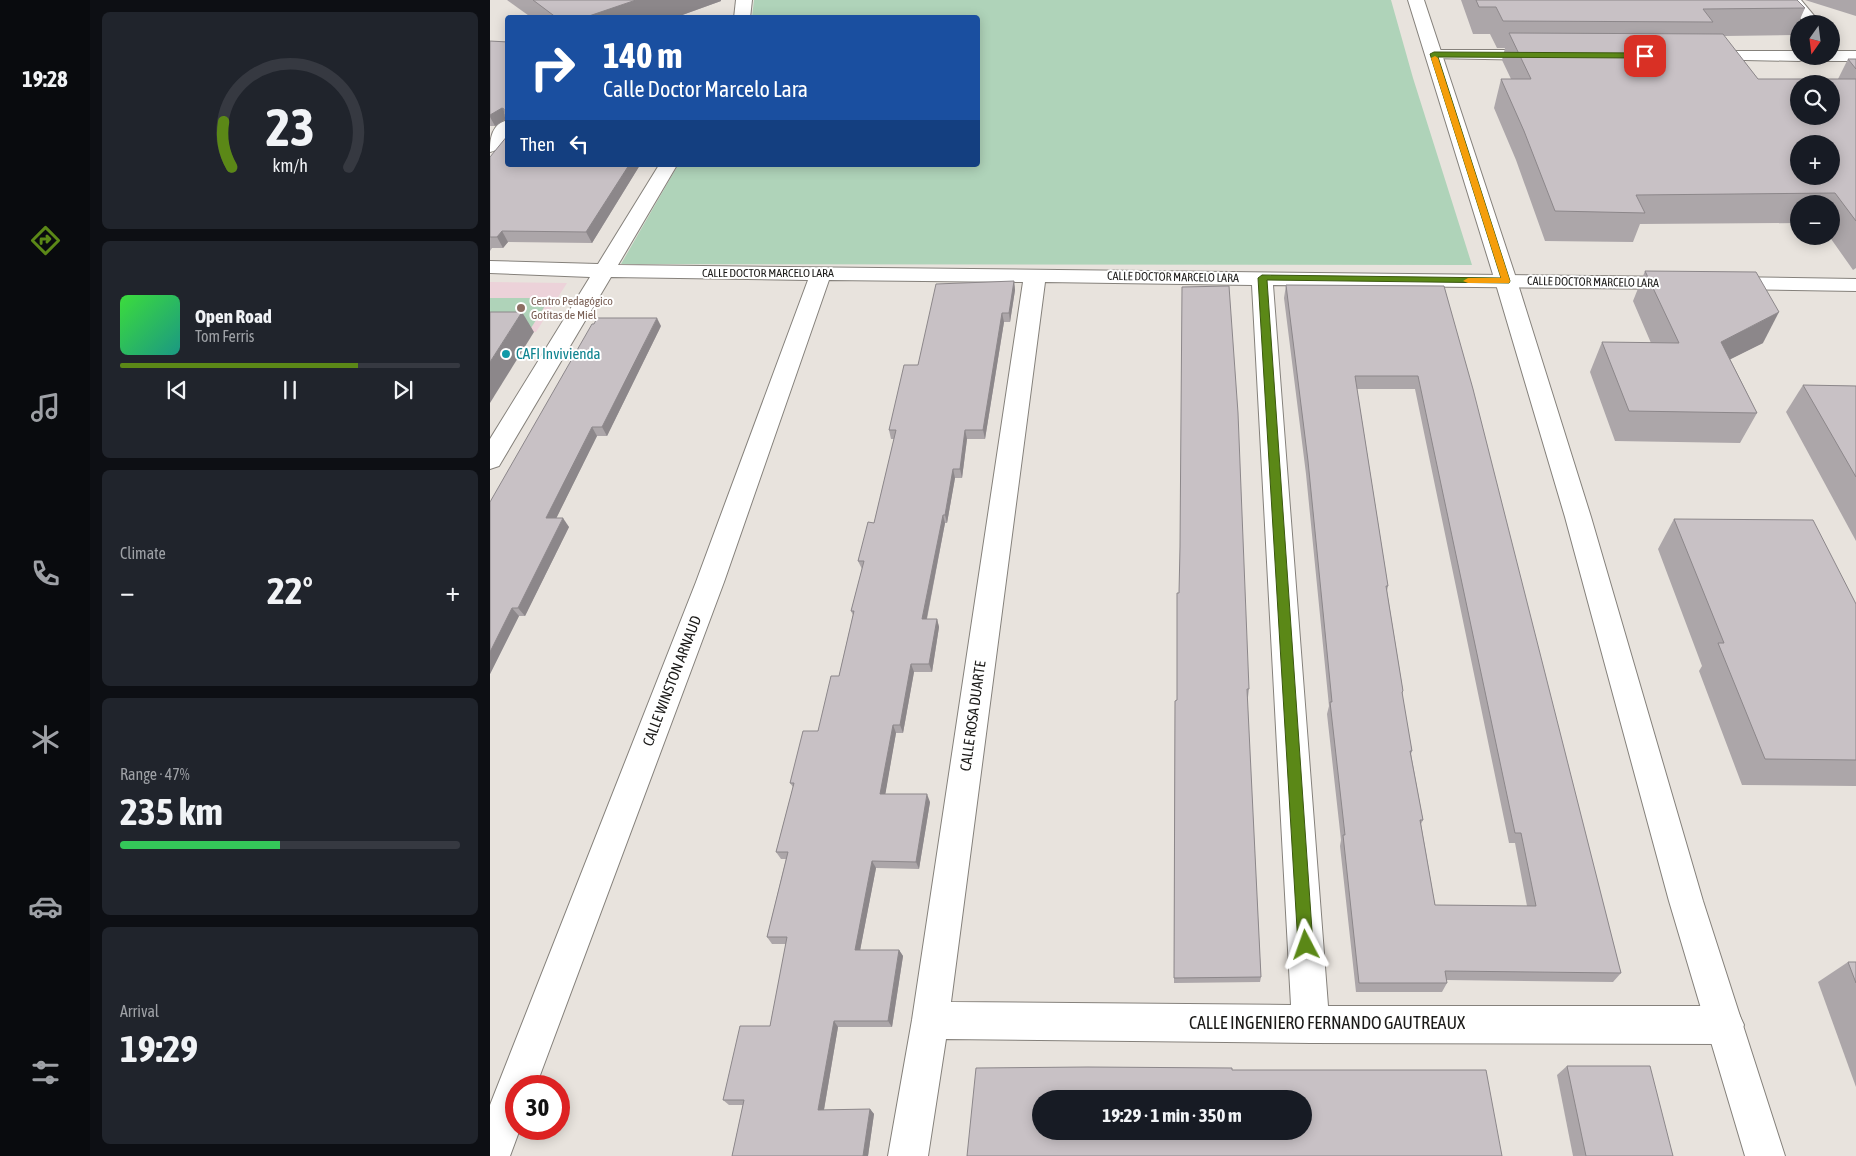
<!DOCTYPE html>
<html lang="en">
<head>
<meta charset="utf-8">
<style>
  :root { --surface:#171b24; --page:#20242c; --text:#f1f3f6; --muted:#9ea1a6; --line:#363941; --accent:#5b8817 }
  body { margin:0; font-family:"Asap Condensed",sans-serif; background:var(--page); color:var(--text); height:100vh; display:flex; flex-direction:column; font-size:19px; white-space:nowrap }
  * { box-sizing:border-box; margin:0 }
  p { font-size:16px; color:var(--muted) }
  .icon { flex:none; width:28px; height:28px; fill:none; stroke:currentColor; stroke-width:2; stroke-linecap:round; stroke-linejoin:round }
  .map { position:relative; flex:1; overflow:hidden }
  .drawer { display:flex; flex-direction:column; gap:12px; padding:12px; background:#0d0f14; width:400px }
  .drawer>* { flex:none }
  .top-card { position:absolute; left:15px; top:15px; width:475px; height:152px; border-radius:5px; box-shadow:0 2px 12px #0003; background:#1a4fa0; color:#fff; overflow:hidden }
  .needle { width:32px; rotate:194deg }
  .tools { position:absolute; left:1300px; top:15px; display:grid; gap:10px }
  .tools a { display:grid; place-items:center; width:50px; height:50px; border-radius:50%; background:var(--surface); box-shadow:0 2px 12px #0003; font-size:25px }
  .speed { position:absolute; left:15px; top:1075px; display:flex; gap:10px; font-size:25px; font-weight:700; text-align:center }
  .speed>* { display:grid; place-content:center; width:65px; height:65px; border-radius:50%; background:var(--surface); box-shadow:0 2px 12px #0003; line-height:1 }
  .speed .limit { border:8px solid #d22; background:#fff; color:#111 }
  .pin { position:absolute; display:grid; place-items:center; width:42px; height:42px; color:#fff; margin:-21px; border-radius:10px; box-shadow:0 2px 8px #0006 }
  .me { position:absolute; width:55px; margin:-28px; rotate:356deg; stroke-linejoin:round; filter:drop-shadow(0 0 4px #0008) }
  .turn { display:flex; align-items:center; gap:18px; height:105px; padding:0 15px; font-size:22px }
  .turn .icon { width:65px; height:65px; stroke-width:2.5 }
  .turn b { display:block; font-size:35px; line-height:42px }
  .then { display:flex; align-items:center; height:48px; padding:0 15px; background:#0003; gap:10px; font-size:19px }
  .big { font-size:38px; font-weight:700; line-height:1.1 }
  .drawer .widget { flex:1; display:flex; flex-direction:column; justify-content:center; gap:8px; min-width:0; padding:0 18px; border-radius:8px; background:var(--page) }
  .drawer .dial { align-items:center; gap:0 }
  .dial svg { height:130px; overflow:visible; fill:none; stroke:var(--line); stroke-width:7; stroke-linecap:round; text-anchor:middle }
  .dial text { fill:var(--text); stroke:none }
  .song { display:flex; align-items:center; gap:15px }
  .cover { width:60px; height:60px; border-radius:8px; background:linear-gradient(135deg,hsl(120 70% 55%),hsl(170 70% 35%)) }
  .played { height:5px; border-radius:2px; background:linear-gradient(90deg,var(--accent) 70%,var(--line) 70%) }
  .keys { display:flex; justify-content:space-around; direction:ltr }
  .heat { display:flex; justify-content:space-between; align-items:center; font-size:28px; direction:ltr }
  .charge { height:8px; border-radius:4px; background:linear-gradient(90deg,#34c759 47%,var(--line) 0) }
  .trip { position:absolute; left:542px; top:1090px; width:280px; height:50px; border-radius:25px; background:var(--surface); box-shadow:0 2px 12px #0003; font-weight:700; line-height:50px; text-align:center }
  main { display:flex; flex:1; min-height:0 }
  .dock { display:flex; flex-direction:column; width:90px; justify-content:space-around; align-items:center; background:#090b0e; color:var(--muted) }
  .dock .icon { width:35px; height:35px }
  .dock .current { color:var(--accent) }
  .dock b { font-size:22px; color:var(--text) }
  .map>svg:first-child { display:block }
  .education { fill:#ecd2d9 }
  .green { fill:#afd3b9 }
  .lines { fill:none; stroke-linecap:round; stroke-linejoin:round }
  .minor-casing { stroke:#85817b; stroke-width:2 }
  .tertiary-casing { stroke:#85817b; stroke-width:2 }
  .minor { fill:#fff; fill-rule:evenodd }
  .tertiary { fill:#fff; fill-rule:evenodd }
  .wall { fill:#aca6a9; fill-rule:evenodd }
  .shaded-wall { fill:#8c878a }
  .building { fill:#c8c1c5; stroke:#8c878a; fill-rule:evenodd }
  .route { fill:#5b8817; stroke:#3b580f }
  .slow { fill:#f59e0b }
  .education-dot { fill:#8d6e63; stroke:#fff; stroke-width:2 }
  .culture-dot { fill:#0f9aa8; stroke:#fff; stroke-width:2 }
  .labels { text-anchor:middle; stroke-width:4; stroke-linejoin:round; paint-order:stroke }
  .far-street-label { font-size:12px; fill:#1b1a18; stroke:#fff }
  .far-education-label { font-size:12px; fill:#785e54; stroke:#fff; text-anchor:start }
  .culture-label { font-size:15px; fill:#0d838f; stroke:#fff; text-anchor:start }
  .street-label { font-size:15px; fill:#1b1a18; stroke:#fff }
  .near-street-label { font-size:18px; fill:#1b1a18; stroke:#fff }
</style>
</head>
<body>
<main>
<nav class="dock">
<b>19:28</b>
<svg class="icon current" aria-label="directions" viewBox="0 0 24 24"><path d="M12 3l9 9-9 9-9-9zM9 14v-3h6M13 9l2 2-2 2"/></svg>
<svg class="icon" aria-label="music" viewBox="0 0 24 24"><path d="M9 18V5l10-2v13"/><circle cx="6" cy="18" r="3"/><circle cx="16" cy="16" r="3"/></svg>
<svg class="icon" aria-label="phone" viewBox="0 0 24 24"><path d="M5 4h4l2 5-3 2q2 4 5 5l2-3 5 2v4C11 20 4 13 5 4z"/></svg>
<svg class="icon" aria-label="climate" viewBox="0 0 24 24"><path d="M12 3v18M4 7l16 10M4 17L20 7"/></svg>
<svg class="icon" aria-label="car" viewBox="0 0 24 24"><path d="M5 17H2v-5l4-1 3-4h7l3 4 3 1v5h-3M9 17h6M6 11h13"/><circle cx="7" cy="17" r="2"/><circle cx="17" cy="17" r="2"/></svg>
<svg class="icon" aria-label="filters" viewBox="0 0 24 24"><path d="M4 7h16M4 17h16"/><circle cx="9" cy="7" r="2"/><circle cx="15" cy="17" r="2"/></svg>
</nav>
<section class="drawer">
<div class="widget dial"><svg viewBox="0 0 100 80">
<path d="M14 69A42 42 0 1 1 86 69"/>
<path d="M14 69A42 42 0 0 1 9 41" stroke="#5b8817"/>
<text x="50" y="56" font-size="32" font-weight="700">23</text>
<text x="50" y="72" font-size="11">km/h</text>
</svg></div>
<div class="widget">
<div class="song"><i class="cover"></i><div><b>Open Road</b><p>Tom Ferris</p></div></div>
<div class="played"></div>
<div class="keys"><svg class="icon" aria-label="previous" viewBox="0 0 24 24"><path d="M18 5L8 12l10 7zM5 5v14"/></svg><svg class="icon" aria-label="pause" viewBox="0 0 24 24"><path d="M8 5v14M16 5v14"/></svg><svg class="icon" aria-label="next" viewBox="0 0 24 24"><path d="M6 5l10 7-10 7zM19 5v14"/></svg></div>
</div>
<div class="widget"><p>Climate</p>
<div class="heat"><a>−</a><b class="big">22°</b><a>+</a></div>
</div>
<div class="widget"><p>Range · 47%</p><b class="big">235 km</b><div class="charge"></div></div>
<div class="widget"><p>Arrival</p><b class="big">19:29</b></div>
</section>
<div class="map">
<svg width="1366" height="1156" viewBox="0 0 1366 1156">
  <rect width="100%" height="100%" fill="#e8e3dd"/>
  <!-- education -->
  <path class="education" d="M 0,282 L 77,283 L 46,332 L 0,332 Z"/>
  <!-- green -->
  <g class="green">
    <path d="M 264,0 L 901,0 L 923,78 L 982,265 L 131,264 L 188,165 L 488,165 L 488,18 L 262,17 Z"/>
    <path d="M 0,298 L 60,298 L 41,328 L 0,328 Z"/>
  </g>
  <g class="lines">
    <defs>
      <g id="minor">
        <path d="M 246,0 L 262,0 L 260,18 L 244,18 Z"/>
        <path d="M 1295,0 L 1311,0 L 1331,24 L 1315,24 Z"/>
        <path d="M 944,50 L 1052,50 L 1058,52 L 1060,55 L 1058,58 L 1052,60 L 938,58 L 936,55 L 938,52 Z"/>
        <path d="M 1213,51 L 1309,51 L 1309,56 L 1317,56 L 1315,59 L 1309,61 L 1207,59 L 1205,56 L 1207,53 Z"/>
        <path d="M 1341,51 L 1366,51 L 1366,61 L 1325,61 L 1319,59 L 1317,56 L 1341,56 Z"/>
        <path d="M 18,120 C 18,134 17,148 0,152 C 0,139 1,124 18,120 Z"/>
        <path d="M 169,165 L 187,165 L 128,265 L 1188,277 L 1195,279 L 1199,283 L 1195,287 L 1188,289 L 783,285 L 838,1006 L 1235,1006 L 1248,1012 L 1254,1025 L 1248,1038 L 1235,1044 L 821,1043 L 456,1039 L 438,1156 L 398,1156 L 422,1020 L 533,282 L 339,280 L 234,582 L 46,1086 L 26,1086 L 26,1129 L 30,1129 L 20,1156 L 0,1156 L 0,1105 L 206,582 L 318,280 L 121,277 L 9,466 L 0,469 L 0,439 L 100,277 L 0,273 L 0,261 L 108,264 ZM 555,282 L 762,285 L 801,1005 L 461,1002 Z"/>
        <path d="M 1236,277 L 1366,279 L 1366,291 L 1236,289 L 1229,287 L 1225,283 L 1229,279 Z"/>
      </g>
      <path id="tertiary" d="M 918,0 L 934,0 L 1027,281 L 1101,517 L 1213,901 L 1295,1156 L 1255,1156 L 1179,901 L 1075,517 L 1005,281 Z"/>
    </defs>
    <!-- minor casing -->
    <use href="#minor" class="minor-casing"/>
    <!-- tertiary casing -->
    <use href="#tertiary" class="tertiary-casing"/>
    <!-- minor -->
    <use href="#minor" class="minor"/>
    <!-- tertiary -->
    <use href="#tertiary" class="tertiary"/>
  </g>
  <!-- wall -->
  <g class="wall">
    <path d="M 17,0 L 231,0 L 231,1 L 184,18 L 42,18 Z"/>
    <path d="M 971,0 L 1307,0 L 1315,8 L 1303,35 L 1234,36 L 1268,79 L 1348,79 L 1358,59 L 1366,59 L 1366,268 L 1363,270 L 1339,236 L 1341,236 L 1341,204 L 1309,204 L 1309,223 L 1150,224 L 1143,242 L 1055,241 L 1026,160 L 1004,108 L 1011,79 L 1021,79 L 1012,60 L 1015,48 L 1007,48 L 1000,34 L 983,34 Z"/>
    <path d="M 1315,0 L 1366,0 L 1366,16 Z"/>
    <path d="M 0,41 L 18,42 L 18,121 L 16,119 L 5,126 L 0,126 Z"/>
    <path d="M 0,157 L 18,165 L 150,165 L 102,243 L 18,242 L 13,248 L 2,248 L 0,251 Z"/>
    <path d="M 1155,271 L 1273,343 L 1240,359 L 1267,413 L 1250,443 L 1125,441 L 1100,372 L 1112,342 L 1161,343 L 1143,301 Z"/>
    <path d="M 524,281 L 525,290 L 520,322 L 514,322 L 495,439 L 477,439 L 472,478 L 465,478 L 457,523 L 455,523 L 437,619 L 447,619 L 449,627 L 442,672 L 424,672 L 413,733 L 406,733 L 395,794 L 440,802 L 429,869 L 386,868 L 370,950 L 409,950 L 413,956 L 402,1027 L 348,1027 L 334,1110 L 380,1109 L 384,1114 L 378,1156 L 242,1156 L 253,1105 L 239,1105 L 233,1100 L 280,1026 L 296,944 L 282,944 L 277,937 L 296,859 L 291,859 L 286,852 L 303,787 L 300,783 L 328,731 L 349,676 L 363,615 L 361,611 L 372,569 L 368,561 L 384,523 L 404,439 L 401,439 L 399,430 L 428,365 Z"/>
    <path d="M 796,285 L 954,286 L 1131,973 L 1123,982 L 956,980 L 957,983 L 952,992 L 866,992 L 850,846 L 851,840 L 837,714 L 839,706 L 816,474 L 794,298 ZM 867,389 L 925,389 L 1019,843 L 1025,843 L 1037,906 L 945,905 L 931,824 L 933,820 L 921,754 L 922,751 L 912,695 L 913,691 L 897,591 L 898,586 Z"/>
    <path d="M 171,326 L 117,436 L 107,436 L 66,518 L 79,527 L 35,616 L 29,616 L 0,674 L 0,502 Z"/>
    <path d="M 1313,385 L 1366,386 L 1366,541 L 1296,412 Z"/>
    <path d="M 1184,519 L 1366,604 L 1366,786 L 1252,785 L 1209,671 L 1212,666 L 1168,549 Z"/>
    <path d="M 759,689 L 758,697 L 757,697 L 771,977 L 770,982 L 684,983 L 685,701 Z"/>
    <path d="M 1358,962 L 1366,962 L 1366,1087 L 1328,982 Z"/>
    <path d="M 1077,1066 L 1183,1156 L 1083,1156 L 1067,1075 Z"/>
  </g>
  <!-- shaded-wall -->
  <g class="shaded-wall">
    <path d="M 146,0 L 231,0 L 231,1 L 184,18 L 93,18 Z"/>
    <path d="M 12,108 L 16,115 L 14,115 L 16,119 L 5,126 L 0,117 L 0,115 Z"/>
    <path d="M 139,165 L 150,165 L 102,243 L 96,232 Z"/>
    <path d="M 12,231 L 18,242 L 13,248 L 7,237 Z"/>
    <path d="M 524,281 L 525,290 L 520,322 L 519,313 Z"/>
    <path d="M 32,312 L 44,332 L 0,403 L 0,362 Z"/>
    <path d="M 1289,312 L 1273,343 L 1215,372 L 1231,342 Z"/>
    <path d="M 512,313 L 514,322 L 495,439 L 493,430 Z"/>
    <path d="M 167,318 L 171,326 L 117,436 L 112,427 Z"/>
    <path d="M 102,427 L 107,436 L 62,527 L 56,518 Z"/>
    <path d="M 475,430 L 477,439 L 472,478 L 470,469 Z"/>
    <path d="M 463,469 L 465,478 L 457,523 L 455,515 Z"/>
    <path d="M 453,515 L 455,523 L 435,627 L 432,619 Z"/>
    <path d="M 73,518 L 79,527 L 35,616 L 28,608 Z"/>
    <path d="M 22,608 L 29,616 L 0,674 L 0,652 Z"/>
    <path d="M 447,619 L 449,627 L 442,672 L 439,664 Z"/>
    <path d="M 421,664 L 424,672 L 413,733 L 410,725 Z"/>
    <path d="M 403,725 L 406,733 L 394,802 L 390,794 Z"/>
    <path d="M 437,794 L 440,802 L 429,869 L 426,862 Z"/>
    <path d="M 382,861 L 386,868 L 369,956 L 365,950 Z"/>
    <path d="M 409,950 L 413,956 L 402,1027 L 398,1021 Z"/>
    <path d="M 344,1021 L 348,1027 L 333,1115 L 328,1110 Z"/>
    <path d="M 380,1109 L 384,1114 L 378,1156 L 373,1156 Z"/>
  </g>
  <!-- building -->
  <g class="building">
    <path d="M 43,0 L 146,0 L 93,18 L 67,18 Z"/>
    <path d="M 986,0 L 1307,0 L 1315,8 L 1213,9 L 1223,22 L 1013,21 L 1006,7 L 989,7 Z"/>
    <path d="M 1019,33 L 1233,34 L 1268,79 L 1366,79 L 1366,221 L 1345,193 L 1146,195 L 1155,213 L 1065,211 L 1034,131 L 1011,79 L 1041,79 ZM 1309,84 L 1341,84 L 1341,116 L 1309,116 ZM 1309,144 L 1341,144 L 1341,176 L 1309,176 Z"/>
    <path d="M 0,41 L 18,42 L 18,115 L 14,115 L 14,109 L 12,108 L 0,115 Z"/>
    <path d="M 1358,59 L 1366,59 L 1366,69 Z"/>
    <path d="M 18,135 L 18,165 L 139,165 L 96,232 L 12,231 L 7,237 L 0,237 L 0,157 Z"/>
    <path d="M 1155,271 L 1266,272 L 1289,312 L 1231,342 L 1267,413 L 1139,411 L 1112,342 L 1189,343 Z"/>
    <path d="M 524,281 L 519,313 L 512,313 L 493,430 L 475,430 L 470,469 L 463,469 L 455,515 L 453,515 L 432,619 L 447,619 L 439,664 L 421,664 L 410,725 L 403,725 L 390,794 L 437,794 L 426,862 L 382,861 L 365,950 L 409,950 L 398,1021 L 344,1021 L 328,1110 L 380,1109 L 373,1156 L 242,1156 L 254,1100 L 233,1100 L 250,1026 L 280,1026 L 297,937 L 277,937 L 298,852 L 286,852 L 304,783 L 300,783 L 313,731 L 328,731 L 341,676 L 349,676 L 364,611 L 361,611 L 374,561 L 368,561 L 378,522 L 384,523 L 406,430 L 399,430 L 414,365 L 428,365 L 446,284 Z"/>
    <path d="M 796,285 L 954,286 L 983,389 L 1131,973 L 955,971 L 957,983 L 869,983 L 853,835 L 855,835 L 840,702 L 842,702 L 818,461 ZM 865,376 L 928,376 L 1025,833 L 1031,833 L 1046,906 L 945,905 L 930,820 L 933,820 L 920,751 L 922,751 L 912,692 L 913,691 L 896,586 L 898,586 Z"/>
    <path d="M 739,286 L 748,413 L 759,689 L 757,689 L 771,977 L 684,978 L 685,701 L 687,700 L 687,593 L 689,593 L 690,547 L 692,287 Z"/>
    <path d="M 0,312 L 32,312 L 0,362 Z"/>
    <path d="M 107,318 L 167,318 L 112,427 L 102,427 L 56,518 L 73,518 L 28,608 L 22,608 L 0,652 L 0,502 L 102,324 L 104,324 Z"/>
    <path d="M 1313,385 L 1366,386 L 1366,477 Z"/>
    <path d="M 1184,519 L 1323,520 L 1366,604 L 1366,760 L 1275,759 L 1228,643 L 1234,643 Z"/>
    <path d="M 1358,962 L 1366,962 L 1366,983 Z"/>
    <path d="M 1077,1066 L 1160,1066 L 1183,1156 L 1096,1156 Z"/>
    <path d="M 598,1067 L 742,1068 L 742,1070 L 996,1070 L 1012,1156 L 477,1156 L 486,1068 ZM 551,1099 L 814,1099 L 814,1131 L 551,1131 Z"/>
  </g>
  <!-- route -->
  <path class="route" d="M 944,52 L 1155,53 L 1158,56 L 1155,58 L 948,57 L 1020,281 L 1019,283 L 777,280 L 823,945 L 821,950 L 816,953 L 810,950 L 808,945 L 768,278 L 772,275 L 1011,278 L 940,54 Z"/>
  <!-- slow -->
  <path class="slow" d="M 945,56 L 948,58 L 1020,281 L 1019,283 L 978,283 L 973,281 L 978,278 L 1011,278 L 941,58 Z"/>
  <!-- markers -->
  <circle class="education-dot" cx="31" cy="308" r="5"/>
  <circle class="culture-dot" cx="16" cy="354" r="5"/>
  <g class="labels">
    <!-- far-street labels -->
    <g class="far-street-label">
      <text x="278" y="277">CALLE DOCTOR MARCELO LARA</text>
      <text transform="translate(683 277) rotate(1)" y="4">CALLE DOCTOR MARCELO LARA</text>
      <text transform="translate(1103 282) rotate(1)" y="4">CALLE DOCTOR MARCELO LARA</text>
    </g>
    <!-- far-education labels -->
    <g class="far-education-label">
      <text x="41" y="305">Centro Pedagógico<tspan x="41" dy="14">Gotitas de Miel</tspan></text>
    </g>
    <!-- culture labels -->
    <g class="culture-label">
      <text x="26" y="359">CAFI Invivienda</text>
    </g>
    <!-- street labels -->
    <g class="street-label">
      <text transform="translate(182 681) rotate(-69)" y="5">CALLE WINSTON ARNAUD</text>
      <text transform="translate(483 716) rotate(-82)" y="5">CALLE ROSA DUARTE</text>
    </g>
    <!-- near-street labels -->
    <g class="near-street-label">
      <text x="837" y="1029">CALLE INGENIERO FERNANDO GAUTREAUX</text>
    </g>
  </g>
</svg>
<div class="tools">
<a><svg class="needle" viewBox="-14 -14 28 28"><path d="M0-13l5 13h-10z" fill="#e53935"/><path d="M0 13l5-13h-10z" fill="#9ea1a6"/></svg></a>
<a><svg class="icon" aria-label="search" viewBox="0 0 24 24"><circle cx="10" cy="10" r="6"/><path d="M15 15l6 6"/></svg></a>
<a>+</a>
<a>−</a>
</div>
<div class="speed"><div class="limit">30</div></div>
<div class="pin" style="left:1155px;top:56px;background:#d93025"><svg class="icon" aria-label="arrive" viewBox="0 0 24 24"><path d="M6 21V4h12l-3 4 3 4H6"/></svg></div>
<svg class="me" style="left:816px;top:945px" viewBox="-20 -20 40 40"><path d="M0-17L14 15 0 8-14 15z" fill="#5b8817" stroke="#fff" stroke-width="4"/></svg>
<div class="trip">19:29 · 1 min · 350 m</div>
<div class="top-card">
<div class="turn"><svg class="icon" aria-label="right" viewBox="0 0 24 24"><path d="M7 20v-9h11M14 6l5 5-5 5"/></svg><div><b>140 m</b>Calle Doctor Marcelo Lara</div></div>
<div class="then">Then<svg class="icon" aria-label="left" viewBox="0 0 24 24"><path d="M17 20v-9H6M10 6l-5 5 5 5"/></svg></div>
</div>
</div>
</main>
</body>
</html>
